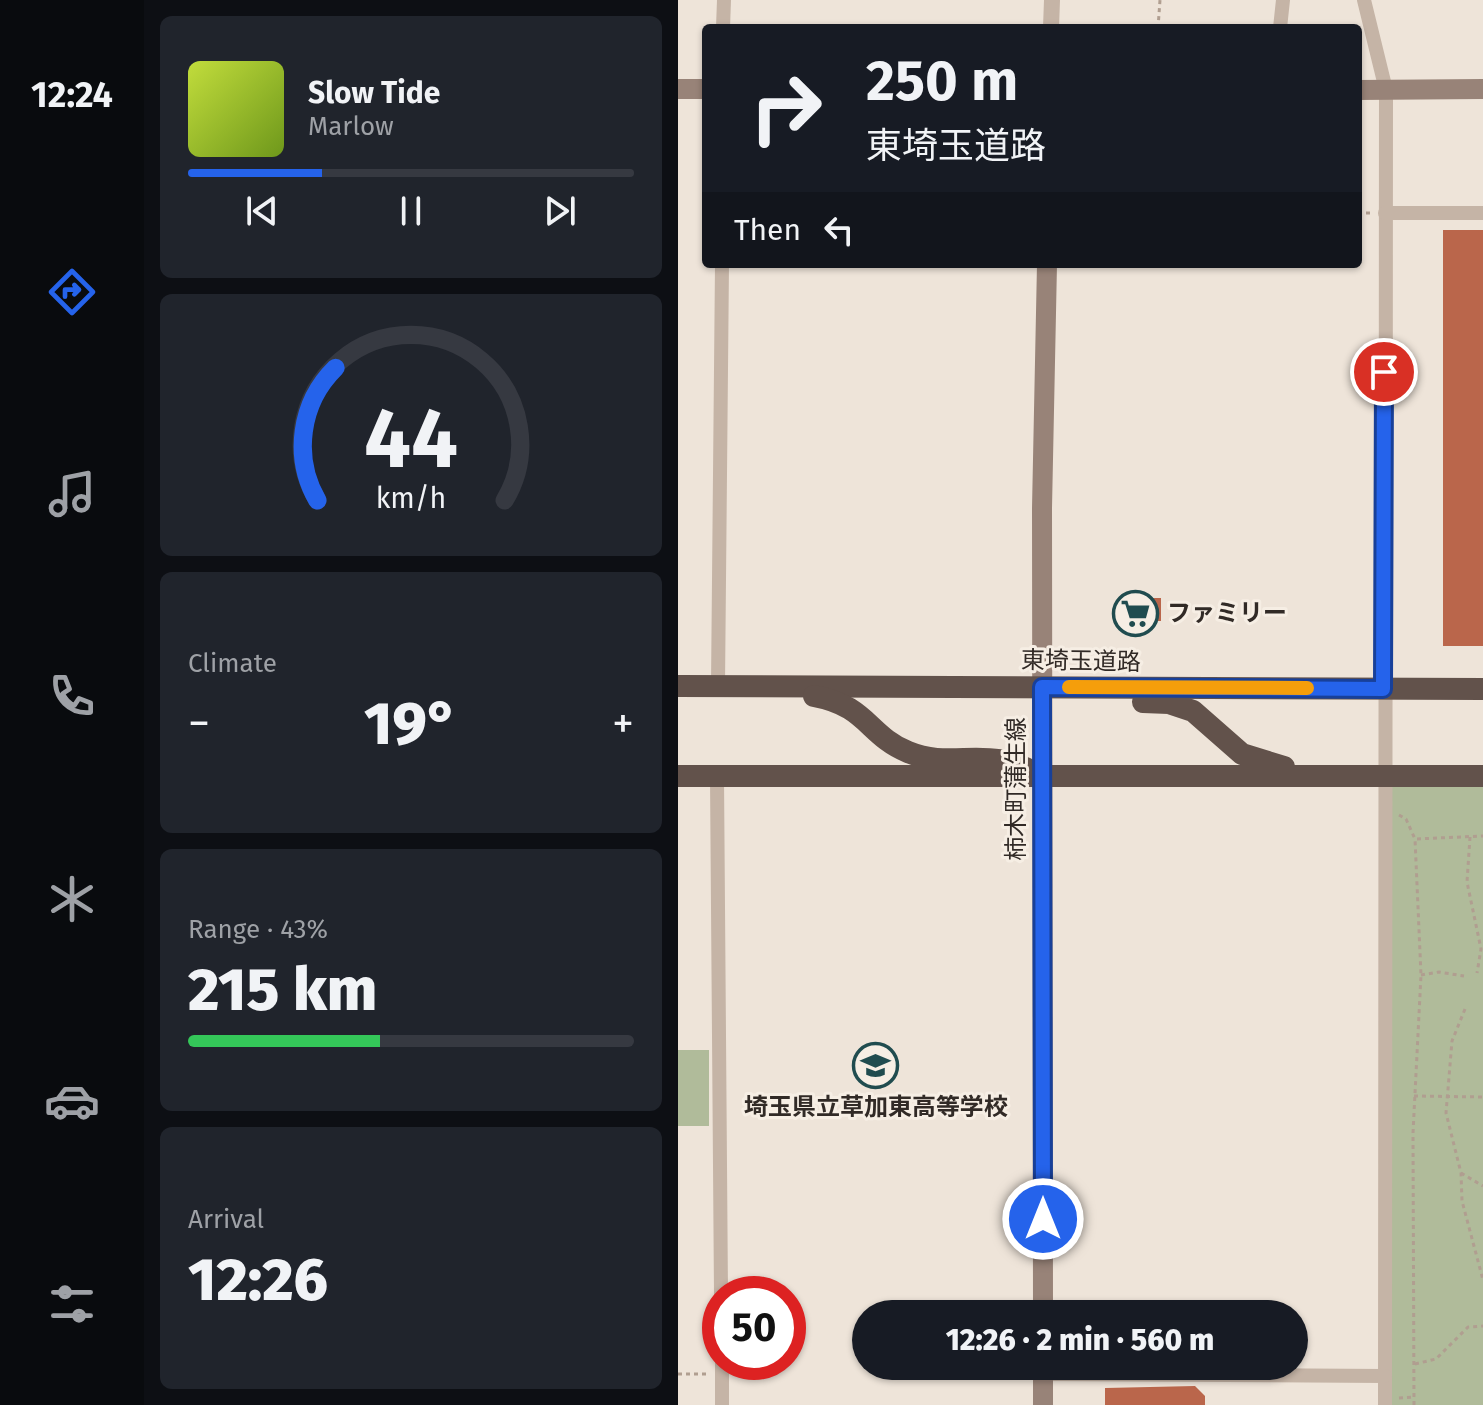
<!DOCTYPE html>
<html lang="en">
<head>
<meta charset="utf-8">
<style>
  :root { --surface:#171b24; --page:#20242c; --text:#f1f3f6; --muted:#9ea1a6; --line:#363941; --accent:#2563eb }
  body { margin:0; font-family:"Fira Sans","Noto Sans JP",sans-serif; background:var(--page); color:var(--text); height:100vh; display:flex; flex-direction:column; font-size:30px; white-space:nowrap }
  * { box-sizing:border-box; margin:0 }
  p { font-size:26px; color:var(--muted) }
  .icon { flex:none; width:44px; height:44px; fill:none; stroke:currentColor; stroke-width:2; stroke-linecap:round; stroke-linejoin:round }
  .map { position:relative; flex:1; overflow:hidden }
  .side { display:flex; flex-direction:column; gap:16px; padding:16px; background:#0d0f14; width:534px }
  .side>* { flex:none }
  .top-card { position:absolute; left:24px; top:24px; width:660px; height:244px; border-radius:8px; box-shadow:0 2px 6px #0004; background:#171b24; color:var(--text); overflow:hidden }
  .speed { position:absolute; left:24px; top:1276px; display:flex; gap:16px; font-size:40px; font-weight:700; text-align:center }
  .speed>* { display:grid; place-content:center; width:104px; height:104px; border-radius:50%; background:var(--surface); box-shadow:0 2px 6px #0004; line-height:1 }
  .speed .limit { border:12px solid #d22; background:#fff; color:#111 }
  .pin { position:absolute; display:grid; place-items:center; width:68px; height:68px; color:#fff; margin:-34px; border:4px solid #fff; border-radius:50%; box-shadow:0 2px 8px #0007 }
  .me { position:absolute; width:88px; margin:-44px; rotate:0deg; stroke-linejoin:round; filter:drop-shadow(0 0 6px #0008) }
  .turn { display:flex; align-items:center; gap:28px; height:168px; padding:0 32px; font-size:36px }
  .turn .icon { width:104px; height:104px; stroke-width:2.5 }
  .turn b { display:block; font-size:56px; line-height:68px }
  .then { display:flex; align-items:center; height:76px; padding:0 32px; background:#0003; gap:16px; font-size:30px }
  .big { font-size:60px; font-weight:800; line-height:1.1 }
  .side .tile { flex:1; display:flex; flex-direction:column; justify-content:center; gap:12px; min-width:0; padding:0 28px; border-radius:12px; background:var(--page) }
  .side .dial { align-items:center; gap:0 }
  .dial svg { height:208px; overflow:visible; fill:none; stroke:var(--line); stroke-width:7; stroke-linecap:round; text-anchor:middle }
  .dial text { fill:var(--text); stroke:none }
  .song { display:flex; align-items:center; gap:24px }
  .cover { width:96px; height:96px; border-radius:12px; background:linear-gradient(135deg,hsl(70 70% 55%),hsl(80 70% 35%)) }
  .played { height:8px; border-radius:4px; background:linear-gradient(90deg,var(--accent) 30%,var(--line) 30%) }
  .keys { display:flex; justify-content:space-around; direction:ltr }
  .heat { display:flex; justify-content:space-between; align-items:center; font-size:44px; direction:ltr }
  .charge { height:12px; border-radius:6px; background:linear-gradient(90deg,#34c759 43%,var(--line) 0) }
  .trip { position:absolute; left:174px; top:1300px; width:456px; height:80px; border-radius:40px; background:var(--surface); box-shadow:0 2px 6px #0004; font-weight:800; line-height:80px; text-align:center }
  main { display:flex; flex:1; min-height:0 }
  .tab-bar { display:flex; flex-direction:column; width:144px; justify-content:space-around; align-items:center; background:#090b0e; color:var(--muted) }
  .tab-bar .icon { width:56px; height:56px }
  .tab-bar .active { color:var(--accent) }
  .tab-bar b { font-size:36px; color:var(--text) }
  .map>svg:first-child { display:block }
  .green { fill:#b0bb9a }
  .building { fill:#ba664b }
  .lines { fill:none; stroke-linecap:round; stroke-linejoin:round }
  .path { stroke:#b09e90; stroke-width:3; stroke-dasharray:4 4; stroke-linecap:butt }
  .minor { stroke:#c5b4a6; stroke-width:14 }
  .tertiary { stroke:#c5b4a6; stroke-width:16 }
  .secondary { stroke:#988378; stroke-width:20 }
  .trunk { stroke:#62524b; stroke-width:22 }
  .route-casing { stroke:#184099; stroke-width:20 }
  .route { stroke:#2563eb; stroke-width:14 }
  .slow { stroke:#f59e0b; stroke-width:14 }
  .labels { text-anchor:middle; stroke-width:6; stroke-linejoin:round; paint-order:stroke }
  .poi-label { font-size:24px; font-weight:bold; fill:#312a26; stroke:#f6eee4; text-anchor:start }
  .street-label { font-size:24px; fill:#312a26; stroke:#f6eee4 }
</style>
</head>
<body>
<main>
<nav class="tab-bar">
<b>12:24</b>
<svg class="icon active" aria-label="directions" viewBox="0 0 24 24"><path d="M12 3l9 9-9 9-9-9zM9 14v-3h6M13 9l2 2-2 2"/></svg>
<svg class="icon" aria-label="music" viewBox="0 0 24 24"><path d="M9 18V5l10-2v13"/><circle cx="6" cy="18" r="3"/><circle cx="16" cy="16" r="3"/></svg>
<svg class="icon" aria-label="phone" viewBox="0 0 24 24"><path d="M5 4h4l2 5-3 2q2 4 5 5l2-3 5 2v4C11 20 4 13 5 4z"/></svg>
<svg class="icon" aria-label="climate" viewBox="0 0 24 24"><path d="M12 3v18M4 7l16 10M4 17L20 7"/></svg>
<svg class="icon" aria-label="car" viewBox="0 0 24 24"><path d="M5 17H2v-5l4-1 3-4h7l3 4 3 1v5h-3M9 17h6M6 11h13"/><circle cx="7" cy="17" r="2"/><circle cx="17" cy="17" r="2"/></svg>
<svg class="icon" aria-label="filters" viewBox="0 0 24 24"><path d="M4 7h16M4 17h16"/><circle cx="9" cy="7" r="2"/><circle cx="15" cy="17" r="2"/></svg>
</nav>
<section class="side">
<div class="tile">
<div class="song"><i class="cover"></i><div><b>Slow Tide</b><p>Marlow</p></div></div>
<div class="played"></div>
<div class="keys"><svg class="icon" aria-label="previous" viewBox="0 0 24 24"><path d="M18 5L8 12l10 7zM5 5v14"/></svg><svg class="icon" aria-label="pause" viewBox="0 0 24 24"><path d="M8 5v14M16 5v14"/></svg><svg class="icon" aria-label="next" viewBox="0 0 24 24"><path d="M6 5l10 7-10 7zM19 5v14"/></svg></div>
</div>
<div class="tile dial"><svg viewBox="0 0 100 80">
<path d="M14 69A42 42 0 1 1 86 69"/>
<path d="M14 69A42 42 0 0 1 21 18" stroke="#2563eb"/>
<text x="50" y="56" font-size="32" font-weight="700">44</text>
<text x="50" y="72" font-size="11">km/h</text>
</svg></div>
<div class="tile"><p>Climate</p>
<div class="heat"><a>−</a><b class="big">19°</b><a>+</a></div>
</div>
<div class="tile"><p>Range · 43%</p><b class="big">215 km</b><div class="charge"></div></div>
<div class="tile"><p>Arrival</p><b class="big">12:26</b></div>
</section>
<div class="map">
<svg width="805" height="1405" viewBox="0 0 805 1405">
  <rect width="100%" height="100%" fill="#eee4d9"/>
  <!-- green -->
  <g class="green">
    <path d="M 714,784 L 805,784 L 805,1405 L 712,1405 Z"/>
    <rect x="0" y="1050" width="31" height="76"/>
  </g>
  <!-- building -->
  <g class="building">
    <rect x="765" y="230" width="40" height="416"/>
    <rect x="443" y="598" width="40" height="23"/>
    <path d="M 517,1386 L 527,1396 L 527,1405 L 427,1405 L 427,1388 Z"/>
  </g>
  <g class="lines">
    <!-- path -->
    <g class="path">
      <path d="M 480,28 L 482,0"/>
      <path d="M 680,213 L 695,213"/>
      <path d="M 721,815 L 728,819 L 737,839 L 805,836"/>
      <path d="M 792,837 L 789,882 L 803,949 L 799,973"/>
      <path d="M 743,975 L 761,972 L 786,976"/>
      <path d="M 787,1009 L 774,1041 L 768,1113 L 783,1173 L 784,1201 L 805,1280"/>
      <path d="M 736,1096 L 805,1097"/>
      <path d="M 783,1173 L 805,1186"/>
      <path d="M 737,1364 L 758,1359 L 790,1327 L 805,1326"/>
      <path d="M 0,1374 L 32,1374"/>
      <path d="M 721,1398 L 737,1397"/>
      <path d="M 736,1405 L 735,1133 L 743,975 L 737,839"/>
    </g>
    <!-- minor -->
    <g class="minor">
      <path d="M 686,0 L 708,90 L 707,1405"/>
      <path d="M 45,28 L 46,0"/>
      <path d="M 602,28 L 605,0"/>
      <path d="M 707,213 L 805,213"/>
      <path d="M 40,685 L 44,264"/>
      <path d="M 39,777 L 43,1294"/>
      <path d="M 44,1362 L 44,1405"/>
      <path d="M 365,1374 L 707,1376"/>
    </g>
    <!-- tertiary -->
    <path class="tertiary" d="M 373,28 L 374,0"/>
    <!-- secondary -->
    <g class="secondary">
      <path d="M 0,89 L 28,89"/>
      <path d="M 680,90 L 805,89"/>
      <path d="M 365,1314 L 364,508 L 369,264"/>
      <path d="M 365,1366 L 365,1405"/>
    </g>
    <!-- trunk -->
    <g class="trunk">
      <path d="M 0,686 L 805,689"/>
      <path d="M 136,696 C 190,706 189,735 230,752 C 276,771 310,743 362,776"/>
      <path d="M 465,702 L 491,703 L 515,711 L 564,754 L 606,767"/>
      <path d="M 0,776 L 805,776"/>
    </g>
  </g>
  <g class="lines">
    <defs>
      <path id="route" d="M 365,1219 L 364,687 L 705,689 L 706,372"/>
    </defs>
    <!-- route casing -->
    <use href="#route" class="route-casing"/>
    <!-- route -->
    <use href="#route" class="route"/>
    <!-- slow -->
    <path class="slow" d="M 391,687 L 629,688"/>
  </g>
  <!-- icons -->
  <defs>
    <symbol id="supermarket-ring" viewBox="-11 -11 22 22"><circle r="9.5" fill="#f6eee4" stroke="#204c4f" stroke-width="1.5"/><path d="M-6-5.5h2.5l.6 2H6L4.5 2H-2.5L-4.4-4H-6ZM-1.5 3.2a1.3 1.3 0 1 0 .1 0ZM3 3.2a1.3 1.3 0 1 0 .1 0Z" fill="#204c4f"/></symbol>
    <symbol id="school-ring" viewBox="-11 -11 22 22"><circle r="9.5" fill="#f6eee4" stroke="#204c4f" stroke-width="1.5"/><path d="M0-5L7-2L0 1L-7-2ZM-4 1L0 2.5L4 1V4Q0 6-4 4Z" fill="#204c4f"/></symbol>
  </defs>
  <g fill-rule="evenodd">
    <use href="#supermarket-ring" x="432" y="588" width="51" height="51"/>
    <use href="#school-ring" x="172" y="1040" width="51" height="51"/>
  </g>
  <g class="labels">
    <!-- poi labels -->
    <g class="poi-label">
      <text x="489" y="621">ファミリー</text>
      <text x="198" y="1115" text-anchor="middle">埼玉県立草加東高等学校</text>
    </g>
    <!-- street labels -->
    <g class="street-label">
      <text transform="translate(403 661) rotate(1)" y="8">東埼玉道路</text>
      <text transform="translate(338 789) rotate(-90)" y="8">柿木町蒲生線</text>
    </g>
  </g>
</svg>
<div class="speed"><div class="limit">50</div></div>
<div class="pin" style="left:706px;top:372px;background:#d93025"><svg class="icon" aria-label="arrive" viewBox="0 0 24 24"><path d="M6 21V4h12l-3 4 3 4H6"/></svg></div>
<svg class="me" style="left:365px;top:1219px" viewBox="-20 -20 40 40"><circle r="17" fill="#2563eb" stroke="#fff" stroke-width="3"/><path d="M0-11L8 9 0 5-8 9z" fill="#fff"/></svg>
<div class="trip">12:26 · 2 min · 560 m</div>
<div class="top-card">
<div class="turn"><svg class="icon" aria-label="right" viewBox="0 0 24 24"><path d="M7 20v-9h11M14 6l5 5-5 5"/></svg><div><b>250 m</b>東埼玉道路</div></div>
<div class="then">Then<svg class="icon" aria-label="left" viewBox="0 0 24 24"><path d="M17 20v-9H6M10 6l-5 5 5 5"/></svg></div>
</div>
</div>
</main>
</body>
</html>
